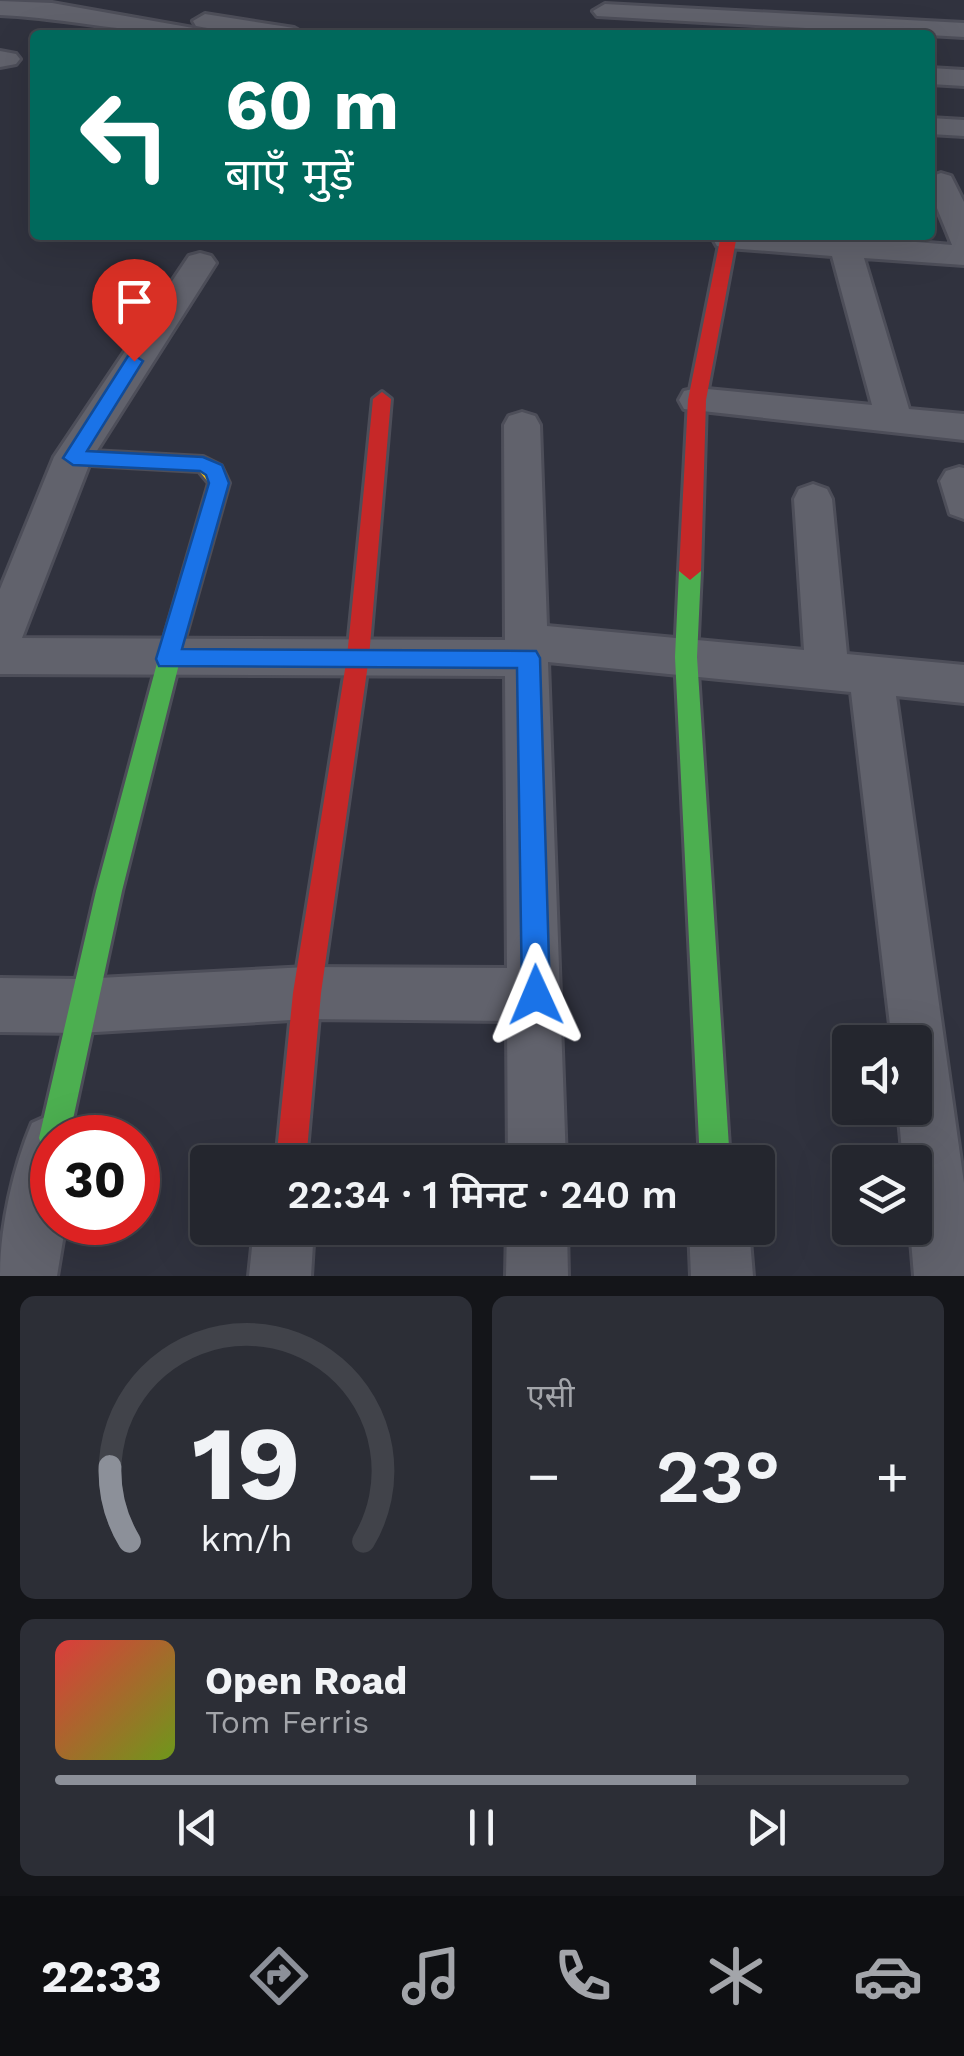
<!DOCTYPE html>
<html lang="hi">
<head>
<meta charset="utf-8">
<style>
  :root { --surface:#24262e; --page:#2c2e36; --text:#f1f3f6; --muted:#a3a5aa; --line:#41434a; --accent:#8c9099 }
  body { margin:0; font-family:"Work Sans","Noto Sans Devanagari",sans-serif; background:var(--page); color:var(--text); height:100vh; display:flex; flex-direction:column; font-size:38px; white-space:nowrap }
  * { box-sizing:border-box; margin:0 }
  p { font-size:32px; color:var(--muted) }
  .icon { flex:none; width:55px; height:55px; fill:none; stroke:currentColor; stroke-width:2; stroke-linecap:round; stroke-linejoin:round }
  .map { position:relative; height:1276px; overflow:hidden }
  .panel { display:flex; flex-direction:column; gap:20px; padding:20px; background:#141519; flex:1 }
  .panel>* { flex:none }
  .hud { position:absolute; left:30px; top:30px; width:905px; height:210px; border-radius:10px; box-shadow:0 10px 40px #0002,0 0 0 2px var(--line); background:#00695c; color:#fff; overflow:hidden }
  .buttons { position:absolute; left:832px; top:1025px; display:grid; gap:20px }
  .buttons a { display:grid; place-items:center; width:100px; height:100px; border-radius:10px; background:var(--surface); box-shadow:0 10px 40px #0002,0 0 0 2px var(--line); font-size:50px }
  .speed { position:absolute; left:30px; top:1115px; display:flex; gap:20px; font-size:50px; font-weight:700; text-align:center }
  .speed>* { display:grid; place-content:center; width:130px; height:130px; border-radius:50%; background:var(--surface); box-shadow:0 10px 40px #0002,0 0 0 2px var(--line); line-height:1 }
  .speed .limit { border:15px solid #d22; background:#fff; color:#111 }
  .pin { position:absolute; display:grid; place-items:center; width:85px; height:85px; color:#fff; margin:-102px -42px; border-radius:50% 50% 50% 0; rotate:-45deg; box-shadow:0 0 10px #0007 }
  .pin .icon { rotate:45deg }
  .me { position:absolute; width:110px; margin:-55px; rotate:359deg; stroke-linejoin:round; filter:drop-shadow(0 0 8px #0008) }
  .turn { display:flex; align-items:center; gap:35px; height:210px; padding:0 30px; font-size:45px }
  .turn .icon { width:130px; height:130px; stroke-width:2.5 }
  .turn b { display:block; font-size:70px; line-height:85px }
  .big { font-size:75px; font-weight:600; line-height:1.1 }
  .panel .card { flex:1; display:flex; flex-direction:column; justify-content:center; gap:15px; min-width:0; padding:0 35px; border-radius:15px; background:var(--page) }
  .panel .dial { align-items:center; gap:0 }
  .dial svg { height:260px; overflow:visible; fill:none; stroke:var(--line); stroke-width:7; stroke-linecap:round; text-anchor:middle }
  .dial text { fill:var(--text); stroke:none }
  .song { display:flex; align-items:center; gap:30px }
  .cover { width:120px; height:120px; border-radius:15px; background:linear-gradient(135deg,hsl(0 70% 55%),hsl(80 70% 35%)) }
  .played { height:10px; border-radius:5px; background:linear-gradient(90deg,var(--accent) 75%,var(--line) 75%) }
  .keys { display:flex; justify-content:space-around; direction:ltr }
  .heat { display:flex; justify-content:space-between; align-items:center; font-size:55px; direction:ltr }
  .panel .tiles { flex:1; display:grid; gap:20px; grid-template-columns:1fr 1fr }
  .card:last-child { grid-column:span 2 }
  .trip { position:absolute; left:190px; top:1145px; width:585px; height:100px; border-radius:10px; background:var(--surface); box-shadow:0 10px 40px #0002,0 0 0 2px var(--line); font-weight:600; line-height:100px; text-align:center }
  .dock { display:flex; height:160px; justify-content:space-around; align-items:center; background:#0e0f12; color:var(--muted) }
  .dock .icon { width:70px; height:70px }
  .dock .active { color:var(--accent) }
  .dock b { font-size:45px; color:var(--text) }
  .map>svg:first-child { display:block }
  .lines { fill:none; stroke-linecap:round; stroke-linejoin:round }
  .street-casing { stroke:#4d4e59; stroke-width:6 }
  .fast-casing { stroke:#4d4e59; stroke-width:6 }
  .slow-casing { stroke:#4d4e59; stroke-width:6 }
  .jam-casing { stroke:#4d4e59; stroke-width:6 }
  .street { fill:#61626c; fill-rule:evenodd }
  .fast { fill:#4caf50; fill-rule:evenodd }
  .slow { fill:#ffc107; fill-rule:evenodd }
  .jam { fill:#c62828; fill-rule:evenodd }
  .route { fill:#1a73e8; stroke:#114b97; stroke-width:2.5 }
</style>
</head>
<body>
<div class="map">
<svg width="964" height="1276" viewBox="0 0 964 1276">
  <rect width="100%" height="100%" fill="#30323e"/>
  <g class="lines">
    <defs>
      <g id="street">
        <path d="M 0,1 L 52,3 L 193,28 L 205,35 C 136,35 69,18 0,15 Z"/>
        <path d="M 605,4 L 964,23 L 964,37 L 597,16 L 593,11 Z"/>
        <path d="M 205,14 L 294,28 L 306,35 L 247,35 L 196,26 L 193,21 Z"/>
        <path d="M 0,51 L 16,54 L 20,59 L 16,64 L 0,67 Z"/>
        <path d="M 930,68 L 964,70 L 964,86 L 930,84 Z"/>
        <path d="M 930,118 L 964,120 L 964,136 L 930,134 Z"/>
        <path d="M 941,173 L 951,176 L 964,202 L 964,265 L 864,258 L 909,409 L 964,414 L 964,440 L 684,409 L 679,400 L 684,391 L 697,388 L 872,405 L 832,256 L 728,248 L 717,246 L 713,239 L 715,235 L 845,236 L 952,245 L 930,191 L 930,177 Z"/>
        <path d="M 200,253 L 211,256 L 216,263 L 91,460 L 22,638 L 505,640 L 504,425 L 509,416 L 522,412 L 535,416 L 540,425 L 547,626 L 804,650 L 794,499 L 799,489 L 813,484 L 827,489 L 832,499 L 847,654 L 964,665 L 964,703 L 896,696 L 964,1183 L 964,1276 L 914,1276 L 910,1228 L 915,1228 L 915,1162 L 903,1162 L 898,1108 L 915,1108 L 915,1042 L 892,1042 L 851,692 L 548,662 L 566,1162 L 508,1162 L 507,1021 L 307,1019 L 80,1033 L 0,1032 L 0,978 L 80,979 L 307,967 L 507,968 L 505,676 L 0,674 L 0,589 L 54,457 L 189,256 Z"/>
        <path d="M 959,467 L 964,468 L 964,519 L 950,514 L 940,481 L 946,471 Z"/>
        <path d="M 52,1114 L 72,1123 L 78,1138 L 52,1138 L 52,1222 L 66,1222 L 57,1276 L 0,1276 C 0,1227 13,1168 32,1123 Z"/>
        <path d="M 254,1228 L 314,1228 L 311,1276 L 249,1276 Z"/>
        <path d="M 507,1228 L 567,1228 L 568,1276 L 506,1276 Z"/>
        <path d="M 689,1228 L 749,1228 L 753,1276 L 691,1276 Z"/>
      </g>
      <g id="fast">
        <path d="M 690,562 L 701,571 L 697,657 L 730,1162 L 700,1162 L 675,657 L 679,571 Z"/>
        <path d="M 171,642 L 179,645 L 182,652 L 122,891 L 69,1138 L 52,1138 L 52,1153 L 43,1149 L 39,1138 L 96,891 L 160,652 L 163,645 Z"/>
      </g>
      <path id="slow" d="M 73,450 L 203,457 L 221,466 L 229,483 L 179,659 L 171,662 L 163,659 L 160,652 L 209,483 L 199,471 L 73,464 L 63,457 Z"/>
      <g id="jam">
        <path d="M 721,235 L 737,235 L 706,400 L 701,571 L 690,580 L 679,571 L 688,400 Z"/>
        <path d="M 382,392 L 391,399 L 369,657 L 321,993 L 306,1162 L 276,1162 L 293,993 L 347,657 L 373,399 Z"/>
      </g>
    </defs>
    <!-- street casing -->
    <use href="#street" class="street-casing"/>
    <!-- fast casing -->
    <use href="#fast" class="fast-casing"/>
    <!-- slow casing -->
    <use href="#slow" class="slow-casing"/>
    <!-- jam casing -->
    <use href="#jam" class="jam-casing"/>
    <!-- street -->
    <use href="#street" class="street"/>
    <!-- fast -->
    <use href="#fast" class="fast"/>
    <!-- slow -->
    <use href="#slow" class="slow"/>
    <!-- jam -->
    <use href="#jam" class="jam"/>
  </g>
  <!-- route -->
  <path class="route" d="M 134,355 L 143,361 L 87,451 L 203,457 L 222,465 L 229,483 L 182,649 L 536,651 L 540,658 L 550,995 L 546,1005 L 536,1009 L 526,1005 L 522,995 L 517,668 L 159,666 L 156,659 L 209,483 L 206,475 L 200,471 L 73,465 L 63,458 L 128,356 Z"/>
</svg>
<div class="buttons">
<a><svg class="icon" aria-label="sound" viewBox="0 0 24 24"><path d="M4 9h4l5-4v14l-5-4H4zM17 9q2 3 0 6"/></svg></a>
<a><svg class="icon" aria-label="layers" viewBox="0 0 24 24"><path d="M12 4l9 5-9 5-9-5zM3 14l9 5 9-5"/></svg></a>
</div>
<div class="speed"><div class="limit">30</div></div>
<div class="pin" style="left:134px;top:361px;background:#d93025"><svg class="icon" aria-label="arrive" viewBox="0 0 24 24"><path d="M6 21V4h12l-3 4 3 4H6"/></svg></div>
<svg class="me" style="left:536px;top:995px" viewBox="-20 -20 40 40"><path d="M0-17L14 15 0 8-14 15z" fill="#1a73e8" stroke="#fff" stroke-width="4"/></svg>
<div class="trip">22:34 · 1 मिनट · 240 m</div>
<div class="hud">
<div class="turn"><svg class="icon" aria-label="left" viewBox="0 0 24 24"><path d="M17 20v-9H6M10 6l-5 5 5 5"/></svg><div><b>60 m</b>बाएँ मुड़ें</div></div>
</div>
</div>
<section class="panel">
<div class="tiles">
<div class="card dial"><svg viewBox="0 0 100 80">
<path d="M14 69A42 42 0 1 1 86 69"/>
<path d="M14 69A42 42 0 0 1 8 46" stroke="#8c9099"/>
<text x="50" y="56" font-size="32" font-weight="700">19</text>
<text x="50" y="72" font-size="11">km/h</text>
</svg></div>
<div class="card"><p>एसी</p>
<div class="heat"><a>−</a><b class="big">23°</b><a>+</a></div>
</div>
<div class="card">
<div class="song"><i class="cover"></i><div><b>Open Road</b><p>Tom Ferris</p></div></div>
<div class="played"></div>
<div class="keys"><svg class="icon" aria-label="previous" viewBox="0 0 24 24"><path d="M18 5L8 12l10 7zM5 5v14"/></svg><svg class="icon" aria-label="pause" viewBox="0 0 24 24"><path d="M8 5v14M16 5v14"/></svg><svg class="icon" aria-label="next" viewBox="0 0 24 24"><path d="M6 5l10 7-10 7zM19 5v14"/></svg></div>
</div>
</div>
</section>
<nav class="dock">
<b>22:33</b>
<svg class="icon active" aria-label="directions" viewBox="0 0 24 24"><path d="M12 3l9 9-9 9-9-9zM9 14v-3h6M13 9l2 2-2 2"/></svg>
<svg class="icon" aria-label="music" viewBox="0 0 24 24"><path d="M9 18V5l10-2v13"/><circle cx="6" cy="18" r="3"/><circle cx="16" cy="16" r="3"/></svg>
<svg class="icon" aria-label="phone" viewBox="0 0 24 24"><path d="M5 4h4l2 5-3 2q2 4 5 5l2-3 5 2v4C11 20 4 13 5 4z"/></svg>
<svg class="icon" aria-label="climate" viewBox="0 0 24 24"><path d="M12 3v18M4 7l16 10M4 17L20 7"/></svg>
<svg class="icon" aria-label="car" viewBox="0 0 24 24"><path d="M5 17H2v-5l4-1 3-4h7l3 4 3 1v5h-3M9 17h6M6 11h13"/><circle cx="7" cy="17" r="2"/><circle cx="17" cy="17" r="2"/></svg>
</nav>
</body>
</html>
